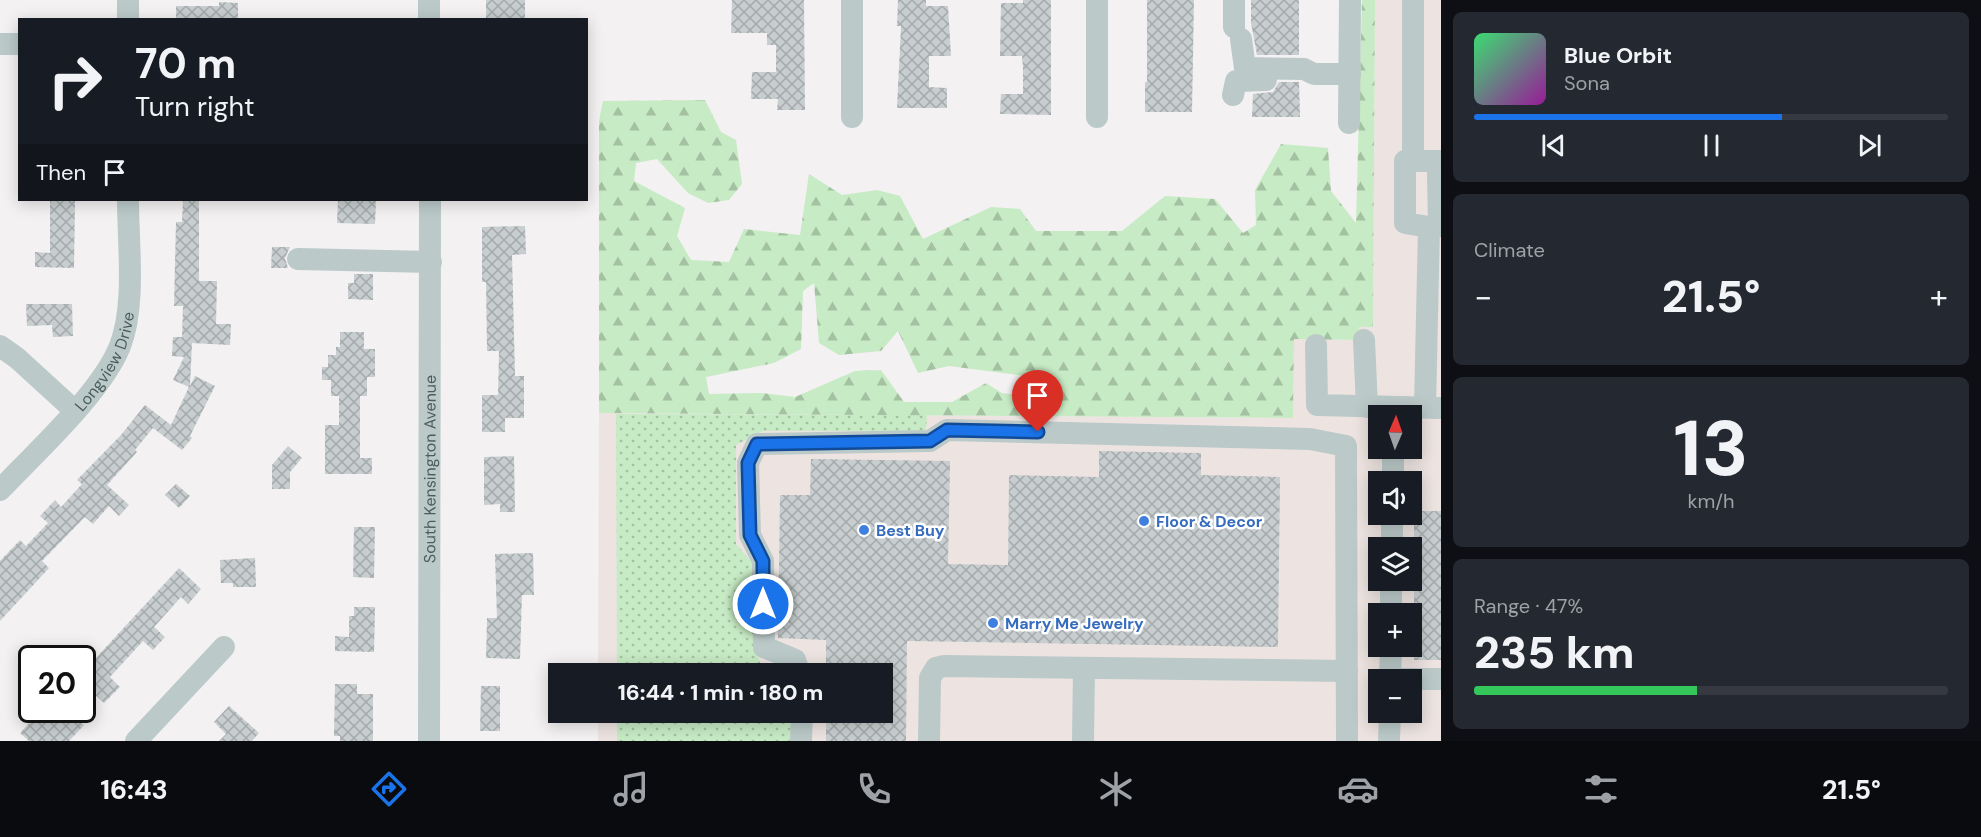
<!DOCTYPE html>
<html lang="en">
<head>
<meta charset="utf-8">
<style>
  :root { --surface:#171b24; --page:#242831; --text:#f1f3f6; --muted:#9ea1a6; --line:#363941; --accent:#1a73e8 }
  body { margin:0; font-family:"DM Sans",sans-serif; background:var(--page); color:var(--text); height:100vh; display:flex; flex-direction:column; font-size:22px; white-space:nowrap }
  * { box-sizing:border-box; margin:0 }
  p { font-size:20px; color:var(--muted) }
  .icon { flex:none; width:33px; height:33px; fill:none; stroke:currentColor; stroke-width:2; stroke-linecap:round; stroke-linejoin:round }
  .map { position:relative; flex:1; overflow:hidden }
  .panel { display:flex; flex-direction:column; gap:12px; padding:12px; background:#0d0f14; width:540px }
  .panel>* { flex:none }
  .guide { position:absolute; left:18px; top:18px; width:570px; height:183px; border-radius:0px; box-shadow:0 3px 15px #0003; background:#171b24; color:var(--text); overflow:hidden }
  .needle { width:39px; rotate:2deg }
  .buttons { position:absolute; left:1368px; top:405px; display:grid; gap:12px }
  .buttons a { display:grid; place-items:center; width:54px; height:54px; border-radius:0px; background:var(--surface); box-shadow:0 3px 15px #0003; font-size:30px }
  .speed { position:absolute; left:18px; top:645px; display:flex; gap:12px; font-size:30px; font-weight:700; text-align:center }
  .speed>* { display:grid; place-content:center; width:78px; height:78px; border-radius:50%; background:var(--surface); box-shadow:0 3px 15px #0003; line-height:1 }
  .speed .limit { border:3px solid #111; border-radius:9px; background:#fff; color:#111 }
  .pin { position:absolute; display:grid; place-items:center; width:51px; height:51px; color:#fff; margin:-62px -26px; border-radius:50% 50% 50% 0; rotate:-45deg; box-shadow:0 0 6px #0007 }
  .pin .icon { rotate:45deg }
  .me { position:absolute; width:66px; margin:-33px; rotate:0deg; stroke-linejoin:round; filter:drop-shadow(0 0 4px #0008) }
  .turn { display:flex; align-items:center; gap:21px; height:126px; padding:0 18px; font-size:27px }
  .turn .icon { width:78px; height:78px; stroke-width:2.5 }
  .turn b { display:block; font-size:42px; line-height:51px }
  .then { display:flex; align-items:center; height:57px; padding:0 18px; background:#0003; gap:12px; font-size:22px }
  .big { font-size:45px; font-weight:800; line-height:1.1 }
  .panel .widget { flex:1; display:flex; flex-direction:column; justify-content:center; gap:9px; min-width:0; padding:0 21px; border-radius:9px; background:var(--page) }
  .panel .dial { align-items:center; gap:0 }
  .dial b { font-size:78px; line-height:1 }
  .song { display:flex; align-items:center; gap:18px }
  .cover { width:72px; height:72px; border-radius:9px; background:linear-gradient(135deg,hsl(140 70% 55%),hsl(300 70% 35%)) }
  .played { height:6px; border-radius:3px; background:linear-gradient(90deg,var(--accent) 65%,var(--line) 65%) }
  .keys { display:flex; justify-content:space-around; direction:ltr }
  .heat { display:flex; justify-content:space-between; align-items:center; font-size:33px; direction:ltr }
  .charge { height:9px; border-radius:4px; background:linear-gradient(90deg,#34c759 47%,var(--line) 0) }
  .trip { position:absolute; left:548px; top:663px; width:345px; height:60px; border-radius:0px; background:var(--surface); box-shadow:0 3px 15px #0003; font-weight:800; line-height:60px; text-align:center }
  .menu { display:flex; height:96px; justify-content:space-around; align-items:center; background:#090b0e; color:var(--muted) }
  .menu .icon { width:42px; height:42px }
  .menu .on { color:var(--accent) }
  .menu b { font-size:27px; color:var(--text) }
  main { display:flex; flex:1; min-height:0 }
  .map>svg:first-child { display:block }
  .commercial { fill:#ede4e1; fill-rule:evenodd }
  .grass { fill:url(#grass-dots) }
  .forest { fill:url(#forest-firs); fill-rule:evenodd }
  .building { fill:url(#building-cross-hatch) }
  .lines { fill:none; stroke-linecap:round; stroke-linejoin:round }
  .minor { stroke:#bbc9c9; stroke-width:22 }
  .route-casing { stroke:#114b97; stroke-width:15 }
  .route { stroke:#1a73e8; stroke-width:10 }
  .shop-dot { fill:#3f7fe0; stroke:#fff; stroke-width:2 }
  .labels { text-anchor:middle; stroke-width:5; stroke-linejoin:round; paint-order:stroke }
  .street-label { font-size:16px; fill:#4a5c5c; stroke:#fff }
  .shop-label { font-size:16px; font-weight:bold; fill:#366cbe; stroke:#fff; text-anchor:start }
</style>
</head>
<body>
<main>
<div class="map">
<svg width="1441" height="741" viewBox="0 0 1441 741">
  <defs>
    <pattern id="grass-dots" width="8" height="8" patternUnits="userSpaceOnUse" patternTransform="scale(1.5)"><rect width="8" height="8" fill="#c7ebc4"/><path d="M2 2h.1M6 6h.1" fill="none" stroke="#a4c2a2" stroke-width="1.8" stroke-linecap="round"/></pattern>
    <pattern id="forest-firs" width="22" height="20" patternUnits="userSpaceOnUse" patternTransform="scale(1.5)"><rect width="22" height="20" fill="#c7ebc4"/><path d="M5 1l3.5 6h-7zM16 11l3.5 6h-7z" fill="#a4c2a2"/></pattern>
    <pattern id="building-cross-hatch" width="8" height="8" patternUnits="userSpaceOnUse" patternTransform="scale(1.5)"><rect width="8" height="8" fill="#c8cecf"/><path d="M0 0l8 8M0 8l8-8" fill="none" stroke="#a4aaab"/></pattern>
  </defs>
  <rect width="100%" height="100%" fill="#f3f1f2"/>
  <!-- commercial -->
  <path class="commercial" d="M 1375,0 L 1441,0 L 1441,741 L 598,741 L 598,713 L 882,712 L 882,674 L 598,673 L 599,413 L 1293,418 L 1294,339 L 1358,340 L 1359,327 L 1373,326 ZM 1378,416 L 1412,416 L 1412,448 L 1378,448 ZM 1378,482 L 1412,482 L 1412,514 L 1378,514 ZM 1378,548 L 1412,548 L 1412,580 L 1378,580 ZM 1378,614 L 1412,614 L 1412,646 L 1378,646 ZM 1378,680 L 1412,680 L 1412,712 L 1378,712 Z"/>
  <!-- grass -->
  <g class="grass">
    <path d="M 616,414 L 927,415 L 926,431 L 763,431 L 736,445 L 736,544 L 754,565 L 753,647 L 762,666 L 774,673 L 617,674 Z"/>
    <path d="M 617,713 L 794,713 L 795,741 L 617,741 Z"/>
  </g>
  <!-- forest -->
  <path class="forest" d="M 1362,0 L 1375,0 L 1373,327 L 1359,327 L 1358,340 L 1294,339 L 1293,418 L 599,413 L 599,121 L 603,101 L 705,100 L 721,132 L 736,140 L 742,184 L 729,200 L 708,203 L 688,193 L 657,159 L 636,163 L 634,181 L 685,208 L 677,236 L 691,260 L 729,262 L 744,229 L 800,235 L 809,174 L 842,195 L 877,190 L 900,196 L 923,239 L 991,207 L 1020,209 L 1036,231 L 1122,231 L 1165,196 L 1215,199 L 1243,233 L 1256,225 L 1255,190 L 1281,144 L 1328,148 L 1331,191 L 1356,223 ZM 814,283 L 819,343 L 839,355 L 881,351 L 898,331 L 918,373 L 949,366 L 1057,380 L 1057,400 L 1002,393 L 986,383 L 952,402 L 904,402 L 881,370 L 855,371 L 795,397 L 761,393 L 709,394 L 706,377 L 774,363 L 801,349 L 803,291 Z"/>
  <!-- building -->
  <g class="building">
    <rect x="486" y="0" width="39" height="20"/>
    <path d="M 732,0 L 804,0 L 805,110 L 777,110 L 778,99 L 751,99 L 752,72 L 776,72 L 776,45 L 767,45 L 767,33 L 731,33 Z"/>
    <path d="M 898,0 L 926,0 L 926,6 L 948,6 L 951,56 L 929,56 L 929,87 L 947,88 L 947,108 L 897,108 L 901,26 L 897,26 Z"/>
    <path d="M 1023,0 L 1051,0 L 1051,115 L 1000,114 L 1001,94 L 1023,94 L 1023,68 L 1022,56 L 1000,56 L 1001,3 L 1023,3 Z"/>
    <path d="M 1147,0 L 1194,0 L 1192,112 L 1145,112 L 1145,82 L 1147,82 Z"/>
    <path d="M 1251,0 L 1299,0 L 1299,55 L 1257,55 L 1251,23 Z"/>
    <path d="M 219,2 L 238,3 L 238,19 L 176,20 L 176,6 L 219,6 Z"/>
    <path d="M 1279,82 L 1299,82 L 1300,117 L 1252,117 L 1253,94 L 1273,92 Z"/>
    <path d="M 50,200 L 75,200 L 74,268 L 35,267 L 35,252 L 50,253 Z"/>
    <path d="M 183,200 L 199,200 L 199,281 L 217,281 L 216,324 L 231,324 L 230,345 L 192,343 L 190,386 L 195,376 L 215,386 L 190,436 L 192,438 L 182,450 L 153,428 L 135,450 L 137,452 L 107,485 L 129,505 L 119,516 L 109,506 L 93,524 L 85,517 L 42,561 L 49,568 L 0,621 L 0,561 L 20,540 L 26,546 L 48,523 L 40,516 L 55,500 L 61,507 L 82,484 L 77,480 L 121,435 L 145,405 L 171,425 L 189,387 L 173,380 L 184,357 L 172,356 L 173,337 L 182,337 L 183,306 L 174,306 L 176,222 L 182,222 Z"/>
    <path d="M 338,200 L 376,200 L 375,224 L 337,223 Z"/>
    <path d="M 525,226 L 526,254 L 512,255 L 515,376 L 524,376 L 524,418 L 505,418 L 505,432 L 482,432 L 482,395 L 498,395 L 499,351 L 487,351 L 486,282 L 482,282 L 482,227 Z"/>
    <path d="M 272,247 L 290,247 L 285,258 L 288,268 L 271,268 Z"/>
    <path d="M 354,274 L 373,274 L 373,300 L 348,299 L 348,283 L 354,283 Z"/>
    <path d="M 26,304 L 72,304 L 73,336 L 53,337 L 52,325 L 27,326 Z"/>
    <path d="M 340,332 L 364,332 L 364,349 L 375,349 L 375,377 L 367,377 L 367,396 L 360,396 L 360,458 L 372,458 L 372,474 L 325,474 L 325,425 L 339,425 L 339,396 L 331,396 L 331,380 L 322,380 L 322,367 L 328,367 L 328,355 L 336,355 L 336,347 L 340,347 Z"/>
    <path d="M 288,446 L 302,458 L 290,472 L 290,489 L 272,489 L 272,465 Z"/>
    <path d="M 1099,451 L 1201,453 L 1201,475 L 1280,477 L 1278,647 L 907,641 L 906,741 L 826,741 L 826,712 L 882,712 L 882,674 L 826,674 L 826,640 L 778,638 L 780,495 L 810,495 L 811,459 L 950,461 L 948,564 L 1008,565 L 1009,475 L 1099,477 Z"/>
    <path d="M 514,456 L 515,512 L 500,512 L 500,504 L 484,505 L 484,457 Z"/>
    <path d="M 176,484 L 190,496 L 179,508 L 165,495 Z"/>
    <rect x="1414" y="511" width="27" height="149"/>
    <path d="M 354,527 L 375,527 L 374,578 L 353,577 Z"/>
    <path d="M 533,553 L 534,595 L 522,595 L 520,659 L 486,658 L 487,618 L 497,618 L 495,554 Z"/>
    <path d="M 255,558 L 256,587 L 233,587 L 233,583 L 221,583 L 220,560 Z"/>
    <path d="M 179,568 L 201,589 L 188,604 L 181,597 L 154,627 L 165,637 L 153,650 L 143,641 L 110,677 L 120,687 L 104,703 L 82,683 L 82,673 Z"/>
    <path d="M 354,607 L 375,607 L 374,652 L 335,651 L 335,636 L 349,637 L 349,616 L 354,616 Z"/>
    <path d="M 335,684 L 357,684 L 357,694 L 373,694 L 373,741 L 340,741 L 340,736 L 334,736 Z"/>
    <path d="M 481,686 L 500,686 L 500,731 L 480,731 Z"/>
    <path d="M 229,706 L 259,733 L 252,741 L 219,741 L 226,734 L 214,722 Z"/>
    <path d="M 41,710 L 66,710 L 84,725 L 69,741 L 29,741 L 20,733 Z"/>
  </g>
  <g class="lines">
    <!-- minor -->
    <g class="minor">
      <path d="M 429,0 L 429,20"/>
      <path d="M 1413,0 L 1413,161 L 1441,161"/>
      <path d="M 128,20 L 128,0"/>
      <path d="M 1234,27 L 1234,0"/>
      <path d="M 1241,39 L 1245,68 L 1304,69 L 1314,74 L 1350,74"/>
      <path d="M 0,44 L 20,44"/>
      <path d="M 1233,95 L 1236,81 L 1266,80"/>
      <path d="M 852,117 L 852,0"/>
      <path d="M 1097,117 L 1097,0"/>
      <path d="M 1349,123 L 1350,0"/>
      <path d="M 1413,161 L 1405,161 L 1405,223 L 1429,227"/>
      <path d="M 1438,174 L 1439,226"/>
      <path d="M 298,259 L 431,262"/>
      <path d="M 1364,340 L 1367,407"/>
      <path d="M 1316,345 L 1317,405 L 1440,408"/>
      <path d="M 0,346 L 17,358 L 75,411"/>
      <path d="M 1425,407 L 1429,227 L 1441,226"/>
      <path d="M 1393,482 L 1393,448"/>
      <path id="s1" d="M 0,490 C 35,453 102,392 120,346 C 136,305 128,244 128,200"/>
      <path d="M 1392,548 L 1392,514"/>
      <path d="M 1391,614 L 1391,580"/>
      <path d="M 800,674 L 795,660 L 764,647 L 763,561 L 750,535 L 748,463 L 757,444 L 930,441 L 947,430 L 1310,439 L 1346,446 L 1347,741"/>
      <path d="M 1390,679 L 1441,679"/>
      <path d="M 1390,680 L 1391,646"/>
      <path d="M 136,741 L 224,647"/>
      <path id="s2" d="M 429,741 L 430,200"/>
      <path d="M 801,741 L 802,712"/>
      <path d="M 929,741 L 930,678 L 936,668 L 944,666 L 1347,671"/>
      <path d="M 1083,741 L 1084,669"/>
      <path d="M 1389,741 L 1390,712"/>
    </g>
  </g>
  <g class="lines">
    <defs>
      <path id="route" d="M 763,604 L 763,561 L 750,535 L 748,463 L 757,444 L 930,441 L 947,430 L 1038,432"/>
    </defs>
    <!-- route casing -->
    <use href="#route" class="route-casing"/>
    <!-- route -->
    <use href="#route" class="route"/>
  </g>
  <!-- markers -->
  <g class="shop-dot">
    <circle cx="1144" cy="521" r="6"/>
    <circle cx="864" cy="530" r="6"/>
    <circle cx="993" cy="623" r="6"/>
  </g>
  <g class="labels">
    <!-- street labels -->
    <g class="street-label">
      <text dy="6" stroke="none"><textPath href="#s1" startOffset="168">Longview Drive</textPath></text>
      <text dy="6" stroke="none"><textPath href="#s2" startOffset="272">South Kensington Avenue</textPath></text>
    </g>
    <!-- shop labels -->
    <g class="shop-label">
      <text x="1156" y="527">Floor &amp; Decor</text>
      <text x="876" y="536">Best Buy</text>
      <text x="1005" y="629">Marry Me Jewelry</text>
    </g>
  </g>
</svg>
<div class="buttons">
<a><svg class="needle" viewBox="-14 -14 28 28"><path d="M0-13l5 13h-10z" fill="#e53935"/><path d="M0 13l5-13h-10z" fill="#9ea1a6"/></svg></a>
<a><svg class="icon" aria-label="sound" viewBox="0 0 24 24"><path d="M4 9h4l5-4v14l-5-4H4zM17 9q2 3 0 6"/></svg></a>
<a><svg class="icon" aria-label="layers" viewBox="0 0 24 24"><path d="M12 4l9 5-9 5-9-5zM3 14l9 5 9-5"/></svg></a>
<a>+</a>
<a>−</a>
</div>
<div class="speed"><div class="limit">20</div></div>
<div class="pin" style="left:1038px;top:432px;background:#d93025"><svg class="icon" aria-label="arrive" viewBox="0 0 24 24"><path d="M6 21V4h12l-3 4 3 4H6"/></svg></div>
<svg class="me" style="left:763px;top:604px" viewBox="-20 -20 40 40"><circle r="17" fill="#1a73e8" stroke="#fff" stroke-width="3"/><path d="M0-11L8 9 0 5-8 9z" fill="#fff"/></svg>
<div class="trip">16:44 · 1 min · 180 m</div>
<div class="guide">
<div class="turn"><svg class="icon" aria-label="right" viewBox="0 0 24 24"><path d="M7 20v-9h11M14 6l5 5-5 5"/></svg><div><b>70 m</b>Turn right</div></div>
<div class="then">Then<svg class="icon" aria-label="arrive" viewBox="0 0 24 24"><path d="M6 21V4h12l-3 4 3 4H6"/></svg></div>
</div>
</div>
<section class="panel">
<div class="widget">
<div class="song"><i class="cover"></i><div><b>Blue Orbit</b><p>Sona</p></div></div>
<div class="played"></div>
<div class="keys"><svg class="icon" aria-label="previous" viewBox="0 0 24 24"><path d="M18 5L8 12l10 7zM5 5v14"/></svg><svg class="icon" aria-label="pause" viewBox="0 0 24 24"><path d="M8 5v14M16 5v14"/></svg><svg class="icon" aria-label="next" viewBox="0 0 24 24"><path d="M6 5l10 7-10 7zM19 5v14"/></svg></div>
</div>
<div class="widget"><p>Climate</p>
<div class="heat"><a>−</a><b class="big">21.5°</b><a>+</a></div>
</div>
<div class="widget dial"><b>13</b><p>km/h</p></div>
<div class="widget"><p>Range · 47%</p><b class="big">235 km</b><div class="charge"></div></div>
</section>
</main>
<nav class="menu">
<b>16:43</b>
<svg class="icon on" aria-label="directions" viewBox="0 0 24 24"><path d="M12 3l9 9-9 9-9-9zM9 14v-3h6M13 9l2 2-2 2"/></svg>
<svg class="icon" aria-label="music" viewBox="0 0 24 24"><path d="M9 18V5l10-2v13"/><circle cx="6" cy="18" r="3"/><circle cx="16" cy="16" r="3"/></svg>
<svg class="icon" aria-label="phone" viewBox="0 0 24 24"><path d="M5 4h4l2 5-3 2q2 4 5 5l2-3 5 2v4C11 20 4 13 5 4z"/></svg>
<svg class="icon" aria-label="climate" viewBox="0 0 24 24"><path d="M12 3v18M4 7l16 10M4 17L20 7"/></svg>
<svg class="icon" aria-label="car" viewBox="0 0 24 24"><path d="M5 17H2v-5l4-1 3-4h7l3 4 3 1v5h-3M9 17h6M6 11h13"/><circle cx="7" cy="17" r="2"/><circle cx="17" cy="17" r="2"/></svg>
<svg class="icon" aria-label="filters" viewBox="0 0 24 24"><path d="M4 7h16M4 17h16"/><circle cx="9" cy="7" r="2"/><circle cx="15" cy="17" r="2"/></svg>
<b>21.5°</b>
</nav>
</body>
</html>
